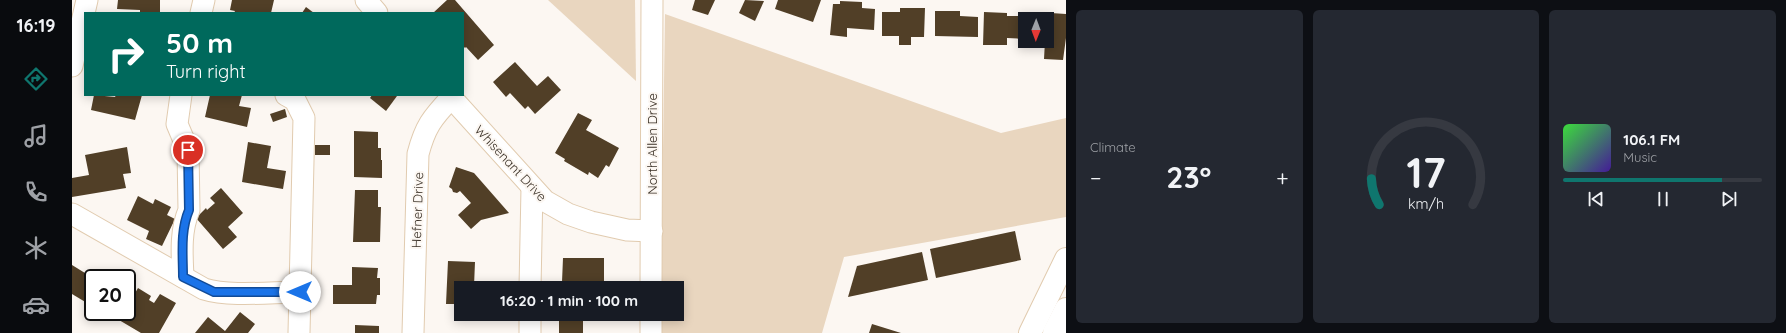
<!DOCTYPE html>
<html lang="en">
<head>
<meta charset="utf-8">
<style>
  :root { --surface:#171b24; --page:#242831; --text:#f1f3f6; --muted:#9ea1a6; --line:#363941; --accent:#0f766e }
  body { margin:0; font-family:Quicksand,sans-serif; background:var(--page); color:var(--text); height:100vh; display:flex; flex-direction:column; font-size:15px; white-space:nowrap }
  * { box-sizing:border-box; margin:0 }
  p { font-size:13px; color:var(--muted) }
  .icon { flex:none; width:22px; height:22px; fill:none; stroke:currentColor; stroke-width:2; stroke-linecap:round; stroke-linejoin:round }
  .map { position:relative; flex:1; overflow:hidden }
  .drawer { display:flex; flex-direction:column; gap:10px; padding:10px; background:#0d0f14; width:720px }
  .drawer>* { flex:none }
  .guide { position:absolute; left:12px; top:12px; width:380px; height:84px; border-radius:0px; box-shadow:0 2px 10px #0003; background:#00695c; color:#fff; overflow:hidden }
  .needle { width:26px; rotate:181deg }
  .tools { position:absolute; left:946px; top:12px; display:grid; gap:8px }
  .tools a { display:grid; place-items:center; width:36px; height:36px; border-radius:0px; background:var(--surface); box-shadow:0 2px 10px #0003; font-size:20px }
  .speed { position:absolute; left:12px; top:269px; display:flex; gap:8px; font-size:20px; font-weight:700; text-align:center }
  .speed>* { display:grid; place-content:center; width:52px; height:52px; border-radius:50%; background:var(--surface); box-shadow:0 2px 10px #0003; line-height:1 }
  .speed .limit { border:2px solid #111; border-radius:6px; background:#fff; color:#111 }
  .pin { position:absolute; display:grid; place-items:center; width:34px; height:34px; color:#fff; margin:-17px; border:2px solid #fff; border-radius:50%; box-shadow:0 1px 4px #0007 }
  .me { position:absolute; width:44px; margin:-22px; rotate:270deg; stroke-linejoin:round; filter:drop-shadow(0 0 3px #0008) }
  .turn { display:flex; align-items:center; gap:14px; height:84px; padding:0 16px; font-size:18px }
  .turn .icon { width:52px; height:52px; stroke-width:2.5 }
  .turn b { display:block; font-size:28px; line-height:34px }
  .big { font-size:30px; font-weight:700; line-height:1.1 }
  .drawer .card { flex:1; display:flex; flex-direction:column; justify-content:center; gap:6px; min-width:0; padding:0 14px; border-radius:6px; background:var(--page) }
  .drawer .dial { align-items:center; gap:0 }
  .dial svg { height:104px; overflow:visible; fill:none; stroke:var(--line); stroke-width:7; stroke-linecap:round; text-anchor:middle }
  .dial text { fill:var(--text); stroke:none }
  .song { display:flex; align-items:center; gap:12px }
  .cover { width:48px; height:48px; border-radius:6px; background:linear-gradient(135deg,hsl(120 70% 55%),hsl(260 70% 35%)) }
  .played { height:4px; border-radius:2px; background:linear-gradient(90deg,var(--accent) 80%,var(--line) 80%) }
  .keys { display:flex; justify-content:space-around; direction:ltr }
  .heat { display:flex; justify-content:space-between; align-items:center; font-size:22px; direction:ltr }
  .drawer .tiles { flex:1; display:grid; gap:10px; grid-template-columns:repeat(3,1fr) }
  .trip { position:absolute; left:382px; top:281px; width:230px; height:40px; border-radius:0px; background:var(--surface); box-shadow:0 2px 10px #0003; font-weight:700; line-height:40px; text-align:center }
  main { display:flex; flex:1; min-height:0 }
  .tabs { display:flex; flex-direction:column; width:72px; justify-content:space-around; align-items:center; background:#090b0e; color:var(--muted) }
  .tabs .icon { width:28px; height:28px }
  .tabs .active { color:var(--accent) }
  .tabs b { font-size:18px; color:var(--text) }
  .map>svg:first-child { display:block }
  .green { fill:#e9d6bf }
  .building { fill:#513f27 }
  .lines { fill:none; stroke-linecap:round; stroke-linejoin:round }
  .minor-casing { stroke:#e1cbaf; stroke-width:23 }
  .major-casing { stroke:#e1cbaf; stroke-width:24 }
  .highway-casing { stroke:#e1cbaf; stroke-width:24 }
  .minor { stroke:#fff; stroke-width:21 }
  .major { stroke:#fff; stroke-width:22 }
  .highway { stroke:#fff; stroke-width:22 }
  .route-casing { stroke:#114b97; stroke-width:10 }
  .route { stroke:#1a73e8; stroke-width:7 }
  .labels { text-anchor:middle; stroke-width:4; stroke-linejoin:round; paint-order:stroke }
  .street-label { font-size:13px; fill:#382f25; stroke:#fcf7f2 }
</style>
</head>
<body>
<main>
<nav class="tabs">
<b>16:19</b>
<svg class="icon active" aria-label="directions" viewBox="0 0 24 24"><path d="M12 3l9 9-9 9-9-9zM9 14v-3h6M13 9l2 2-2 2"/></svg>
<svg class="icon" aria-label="music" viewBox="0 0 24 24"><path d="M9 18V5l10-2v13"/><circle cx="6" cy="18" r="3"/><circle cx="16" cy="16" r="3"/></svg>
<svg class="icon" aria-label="phone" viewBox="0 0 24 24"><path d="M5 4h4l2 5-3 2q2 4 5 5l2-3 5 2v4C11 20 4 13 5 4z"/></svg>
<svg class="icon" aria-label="climate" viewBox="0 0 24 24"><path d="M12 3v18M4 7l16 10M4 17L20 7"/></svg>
<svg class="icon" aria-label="car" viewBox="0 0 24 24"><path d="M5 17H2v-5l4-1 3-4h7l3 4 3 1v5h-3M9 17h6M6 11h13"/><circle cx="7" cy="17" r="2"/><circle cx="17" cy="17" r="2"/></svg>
</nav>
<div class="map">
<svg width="994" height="333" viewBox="0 0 994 333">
  <rect width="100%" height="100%" fill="#fcf7f2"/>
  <!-- green -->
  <g class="green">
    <path d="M 476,0 L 563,0 L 564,81 Z"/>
    <path d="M 593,14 L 929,133 L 994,118 L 994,217 L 772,257 L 750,333 L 588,333 L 589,314 L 605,314 L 605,288 L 589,288 Z"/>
  </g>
  <!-- building -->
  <g class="building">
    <path d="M 46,0 L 88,0 L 88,13 L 68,13 L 68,10 L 45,9 Z"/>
    <path d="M 160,0 L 202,0 L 199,13 L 162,13 L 163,11 L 158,10 Z"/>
    <path d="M 375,0 L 383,0 L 422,45 L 406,60 L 394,47 L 393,48 L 391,46 L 391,13 L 361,13 Z"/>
    <path d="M 623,0 L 643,0 L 636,15 L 620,10 Z"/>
    <path d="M 673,0 L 692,1 L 683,21 L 667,13 Z"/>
    <path d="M 706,0 L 749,0 L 741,22 L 703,9 Z"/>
    <path d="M 768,1 L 790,2 L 790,8 L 803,9 L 802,30 L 775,28 L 775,37 L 758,35 L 761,4 L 768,4 Z"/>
    <path d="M 234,7 L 242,13 L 230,13 Z"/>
    <path d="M 828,8 L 853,8 L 852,37 L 839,37 L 839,45 L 827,45 L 827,36 L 810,36 L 810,12 L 828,12 Z"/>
    <path d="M 863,11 L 888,11 L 888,16 L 906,17 L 906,37 L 863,36 Z"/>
    <path d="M 912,12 L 935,13 L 935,16 L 954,16 L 953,39 L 935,38 L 935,45 L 911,45 Z"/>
    <path d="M 964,12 L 994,14 L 994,38 L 991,60 L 972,59 L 973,41 L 975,41 L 975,19 L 963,19 Z"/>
    <path d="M 443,62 L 465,86 L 476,76 L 489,90 L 463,114 L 456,106 L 453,109 L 438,93 L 434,97 L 421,82 Z"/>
    <path d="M 22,95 L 43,97 L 44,95 L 70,95 L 63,120 L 19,110 Z"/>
    <path d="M 138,95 L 170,95 L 167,106 L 179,108 L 175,127 L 133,117 Z"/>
    <path d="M 300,95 L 324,95 L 325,96 L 314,111 L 298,98 Z"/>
    <path d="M 213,109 L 215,117 L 201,122 L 198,114 Z"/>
    <path d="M 506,113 L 520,120 L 514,130 L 547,148 L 537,167 L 534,165 L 526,178 L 517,172 L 516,175 L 492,161 L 493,159 L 483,153 Z"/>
    <path d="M 282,131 L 306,132 L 306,148 L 309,148 L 309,160 L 310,160 L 310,178 L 282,177 Z"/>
    <path d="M 176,142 L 199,146 L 195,168 L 214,171 L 211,189 L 170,182 Z"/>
    <rect x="243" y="145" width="15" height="10"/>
    <path d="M 55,147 L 59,173 L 51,174 L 54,188 L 0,197 L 0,178 L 17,175 L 13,155 Z"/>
    <path d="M 384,167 L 402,173 L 437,213 L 409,220 L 399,229 L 386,215 L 399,203 L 388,191 L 385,193 L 381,192 L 380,189 L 377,187 Z"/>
    <path d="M 149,188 L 171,213 L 156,227 L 165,237 L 151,249 L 124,218 L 134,208 L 135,210 L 143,203 L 138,198 Z"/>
    <path d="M 283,190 L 306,190 L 306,207 L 309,207 L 308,242 L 281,242 Z"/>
    <path d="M 66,196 L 81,204 L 83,199 L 99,207 L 95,215 L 103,219 L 90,246 L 74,239 L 77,231 L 55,220 Z"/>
    <path d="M 943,231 L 949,260 L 864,278 L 858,249 Z"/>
    <path d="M 850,252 L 856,280 L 776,297 L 785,266 Z"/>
    <path d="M 491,258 L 532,258 L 532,288 L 513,288 L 513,282 L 490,282 Z"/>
    <path d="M 376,261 L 403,262 L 402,286 L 419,286 L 419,288 L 389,288 L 389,304 L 374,304 Z"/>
    <path d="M 0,265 L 21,278 L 20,306 L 0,294 Z"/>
    <path d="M 280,267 L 306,268 L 305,278 L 308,278 L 308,295 L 305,295 L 304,304 L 261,304 L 261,285 L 280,285 Z"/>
    <path d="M 66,288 L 79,296 L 77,300 L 82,303 L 88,294 L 104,303 L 87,333 L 69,333 L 47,320 L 52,312 L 55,312 L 55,307 Z"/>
    <path d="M 168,312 L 183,324 L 176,333 L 123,333 L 136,317 L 153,331 Z"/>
    <path d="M 487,318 L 511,319 L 511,333 L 487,333 Z"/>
    <path d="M 800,324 L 829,333 L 797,333 Z"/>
    <path d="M 283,325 L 307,326 L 307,333 L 283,333 Z"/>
  </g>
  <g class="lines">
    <defs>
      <g id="minor">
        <path d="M 294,0 L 305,13"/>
        <path d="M 129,13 L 132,0"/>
        <path d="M 0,66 L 15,0"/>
        <path d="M 109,95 L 105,124 L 116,150 L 117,210 C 108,231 110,255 111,277"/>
        <path d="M 214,95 L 223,100 L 232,118 L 227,333"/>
        <path d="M 377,95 L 473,201 L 496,214 L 519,222 L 555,230 L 580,231"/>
        <path d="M 0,214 L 132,289 C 158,297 200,292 228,292"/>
        <path d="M 458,288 L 460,188"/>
        <path d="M 579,288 L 580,0"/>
        <path d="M 341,333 L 346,154 C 353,127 360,118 379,98"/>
        <path d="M 458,333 L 458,314"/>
        <path d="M 579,333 L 579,314"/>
      </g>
      <path id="major" d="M 958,333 L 994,259"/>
      <path id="highway" d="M 982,333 L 994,309"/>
    </defs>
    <!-- minor casing -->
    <use href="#minor" class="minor-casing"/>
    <!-- major casing -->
    <use href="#major" class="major-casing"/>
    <!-- highway casing -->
    <use href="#highway" class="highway-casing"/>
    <!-- minor -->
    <use href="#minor" class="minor"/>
    <!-- major -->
    <use href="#major" class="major"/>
    <!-- highway -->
    <use href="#highway" class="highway"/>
  </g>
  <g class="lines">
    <defs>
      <path id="route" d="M 116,150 L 117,210 C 108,231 111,255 111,277 L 142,292 L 228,292"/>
    </defs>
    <!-- route casing -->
    <use href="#route" class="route-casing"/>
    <!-- route -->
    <use href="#route" class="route"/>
  </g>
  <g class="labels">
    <!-- street labels -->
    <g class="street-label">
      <text transform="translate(580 144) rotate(-90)" y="5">North Allen Drive</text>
      <text transform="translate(439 163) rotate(47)" y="5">Whisenant Drive</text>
      <text transform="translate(345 210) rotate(-88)" y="5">Hefner Drive</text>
    </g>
  </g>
</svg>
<div class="tools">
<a><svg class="needle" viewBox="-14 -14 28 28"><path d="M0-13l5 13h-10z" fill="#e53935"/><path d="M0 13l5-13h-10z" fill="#9ea1a6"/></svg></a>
</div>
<div class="speed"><div class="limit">20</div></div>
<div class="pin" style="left:116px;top:150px;background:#d93025"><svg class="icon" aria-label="arrive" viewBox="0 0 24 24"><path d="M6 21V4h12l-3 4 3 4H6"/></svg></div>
<svg class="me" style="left:228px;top:292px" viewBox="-20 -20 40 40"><circle r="19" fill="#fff"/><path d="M0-13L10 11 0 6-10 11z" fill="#1a73e8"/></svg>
<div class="trip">16:20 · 1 min · 100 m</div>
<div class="guide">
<div class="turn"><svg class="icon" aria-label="right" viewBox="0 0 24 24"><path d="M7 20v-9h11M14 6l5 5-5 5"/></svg><div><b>50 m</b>Turn right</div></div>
</div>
</div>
<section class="drawer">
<div class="tiles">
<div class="card"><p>Climate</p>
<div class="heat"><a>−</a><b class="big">23°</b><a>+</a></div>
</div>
<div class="card dial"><svg viewBox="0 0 100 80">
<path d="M14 69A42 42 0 1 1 86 69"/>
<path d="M14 69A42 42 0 0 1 8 49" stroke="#0f766e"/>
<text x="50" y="56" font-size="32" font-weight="700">17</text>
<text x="50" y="72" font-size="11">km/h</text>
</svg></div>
<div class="card">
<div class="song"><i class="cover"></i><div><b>106.1 FM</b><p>Music</p></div></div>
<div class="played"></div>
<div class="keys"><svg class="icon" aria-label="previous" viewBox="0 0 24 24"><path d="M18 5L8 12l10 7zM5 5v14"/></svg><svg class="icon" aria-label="pause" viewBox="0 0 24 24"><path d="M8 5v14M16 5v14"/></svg><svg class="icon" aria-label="next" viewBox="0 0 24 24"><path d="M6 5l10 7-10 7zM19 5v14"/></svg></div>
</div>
</div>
</section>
</main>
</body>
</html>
